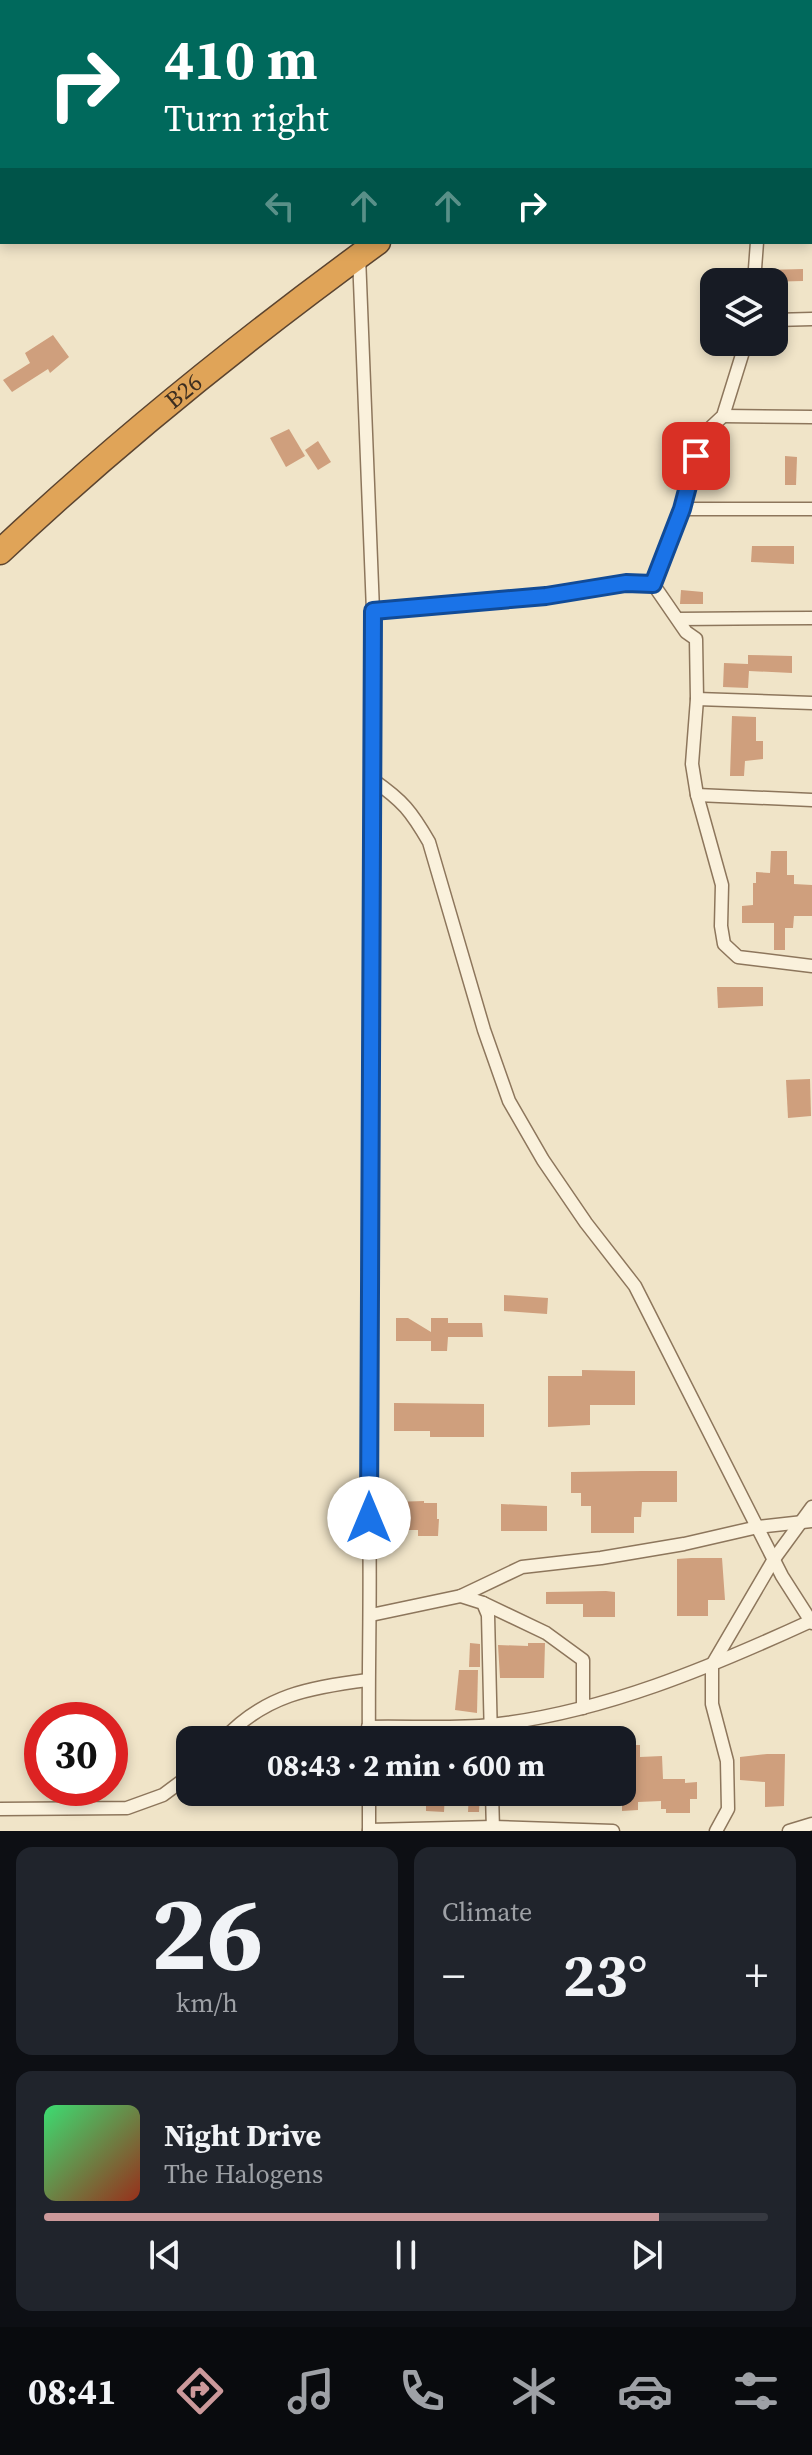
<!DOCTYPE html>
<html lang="en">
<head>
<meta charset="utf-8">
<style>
  :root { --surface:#171b24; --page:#20242c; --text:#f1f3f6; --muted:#9ea1a6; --line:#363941; --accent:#cc999b }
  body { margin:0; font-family:"Source Serif 4",serif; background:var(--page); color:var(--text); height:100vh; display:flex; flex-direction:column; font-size:30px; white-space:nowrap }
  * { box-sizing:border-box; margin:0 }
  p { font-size:26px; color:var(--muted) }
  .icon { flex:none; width:44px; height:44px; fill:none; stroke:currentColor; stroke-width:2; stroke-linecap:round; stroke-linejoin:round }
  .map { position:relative; height:1831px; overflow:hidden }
  .sheet { display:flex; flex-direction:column; gap:16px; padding:16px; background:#0d0f14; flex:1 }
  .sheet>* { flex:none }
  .top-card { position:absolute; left:0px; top:0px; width:812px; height:244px; box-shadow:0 4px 12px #0003; background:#00695c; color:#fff; overflow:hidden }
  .buttons { position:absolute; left:700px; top:268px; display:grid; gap:16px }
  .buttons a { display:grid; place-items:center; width:88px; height:88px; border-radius:16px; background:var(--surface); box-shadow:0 4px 12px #0003; font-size:40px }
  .speed { position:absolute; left:24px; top:1702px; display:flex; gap:16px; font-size:40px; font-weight:700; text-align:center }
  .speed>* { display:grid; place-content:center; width:104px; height:104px; border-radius:50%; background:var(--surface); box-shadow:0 4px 12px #0003; line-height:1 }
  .speed .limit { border:12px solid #d22; background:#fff; color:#111 }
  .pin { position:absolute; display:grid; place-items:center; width:68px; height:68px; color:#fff; margin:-34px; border-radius:16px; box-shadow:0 4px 12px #0006 }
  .me { position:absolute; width:88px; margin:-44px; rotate:0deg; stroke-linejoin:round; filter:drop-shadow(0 0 6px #0008) }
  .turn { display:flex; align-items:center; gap:28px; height:168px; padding:0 32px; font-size:36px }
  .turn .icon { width:104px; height:104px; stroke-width:2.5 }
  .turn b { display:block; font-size:56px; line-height:68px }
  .lanes { display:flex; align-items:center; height:76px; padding:0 32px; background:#0003; justify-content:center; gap:40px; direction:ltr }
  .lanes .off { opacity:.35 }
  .big { font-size:60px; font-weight:700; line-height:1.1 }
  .sheet .card { flex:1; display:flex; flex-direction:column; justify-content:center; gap:12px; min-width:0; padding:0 28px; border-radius:16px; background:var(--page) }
  .sheet .dial { align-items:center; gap:0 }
  .dial b { font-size:104px; line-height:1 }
  .song { display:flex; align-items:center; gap:24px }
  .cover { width:96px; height:96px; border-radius:12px; background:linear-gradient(135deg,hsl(140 70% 55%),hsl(10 70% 35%)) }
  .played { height:8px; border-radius:4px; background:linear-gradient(90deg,var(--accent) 85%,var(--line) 85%) }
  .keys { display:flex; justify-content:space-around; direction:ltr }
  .heat { display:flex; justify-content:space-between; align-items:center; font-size:44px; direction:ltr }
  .sheet .tiles { flex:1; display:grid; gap:16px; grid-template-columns:1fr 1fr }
  .card:last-child { grid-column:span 2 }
  .trip { position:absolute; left:176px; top:1726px; width:460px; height:80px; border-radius:16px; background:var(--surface); box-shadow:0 4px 12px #0003; font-weight:700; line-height:80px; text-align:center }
  .tabs { display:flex; height:128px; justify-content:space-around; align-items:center; background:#090b0e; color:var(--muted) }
  .tabs .icon { width:56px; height:56px }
  .tabs .on { color:var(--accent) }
  .tabs b { font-size:36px; color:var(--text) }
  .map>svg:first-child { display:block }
  .building { fill:#cf9f7d }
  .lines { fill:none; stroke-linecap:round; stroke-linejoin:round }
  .street-casing { stroke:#8d765c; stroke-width:15 }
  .secondary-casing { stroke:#6f573f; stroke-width:21 }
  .highway-casing { stroke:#5b4430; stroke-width:27 }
  .street { stroke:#faf1dc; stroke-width:12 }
  .secondary { stroke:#faf1dc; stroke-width:18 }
  .highway { stroke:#e0a458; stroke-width:24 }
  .route-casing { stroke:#114b97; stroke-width:20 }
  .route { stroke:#1a73e8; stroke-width:14 }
  .labels { text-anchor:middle; stroke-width:8; stroke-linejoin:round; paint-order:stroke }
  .street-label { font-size:24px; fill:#3d2e20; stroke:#f7eed8 }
</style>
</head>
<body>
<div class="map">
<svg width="812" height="1831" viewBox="0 0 812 1831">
  <rect width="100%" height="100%" fill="#f0e4c8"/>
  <!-- building -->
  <g class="building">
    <path d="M 803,269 L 803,281 L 763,282 L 764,270 Z"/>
    <path d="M 53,335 L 69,357 L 50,373 L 48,369 L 12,392 L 3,380 L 30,363 L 25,353 Z"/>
    <path d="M 289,429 L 305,456 L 286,467 L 270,438 Z"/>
    <path d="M 318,441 L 331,462 L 318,470 L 305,450 Z"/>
    <path d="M 785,456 L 797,457 L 796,485 L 785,485 Z"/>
    <path d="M 752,546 L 794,546 L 794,564 L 751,562 Z"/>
    <path d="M 681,590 L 703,592 L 703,604 L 680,604 Z"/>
    <path d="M 748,655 L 792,656 L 792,673 L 749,671 L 748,688 L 723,687 L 724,663 L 748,664 Z"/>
    <path d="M 732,716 L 756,717 L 756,741 L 763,741 L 763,759 L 745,761 L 744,776 L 730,776 Z"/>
    <path d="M 771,851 L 787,851 L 787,875 L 794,875 L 794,884 L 812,885 L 812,916 L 794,916 L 793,928 L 785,928 L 785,950 L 774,950 L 774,923 L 742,923 L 742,906 L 753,905 L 753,883 L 756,883 L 756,872 L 770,873 Z"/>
    <path d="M 717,987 L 763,987 L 763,1006 L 718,1008 Z"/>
    <path d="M 810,1079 L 811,1116 L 788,1118 L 786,1080 Z"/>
    <path d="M 504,1295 L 548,1298 L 547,1314 L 504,1311 Z"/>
    <path d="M 396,1318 L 408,1318 L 431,1332 L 431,1318 L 448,1318 L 448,1323 L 482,1323 L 483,1337 L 448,1337 L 447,1351 L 431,1351 L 431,1341 L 396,1341 Z"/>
    <path d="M 582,1370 L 635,1371 L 635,1405 L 590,1405 L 590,1425 L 548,1427 L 548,1376 L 582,1376 Z"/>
    <path d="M 394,1403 L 484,1404 L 484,1437 L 430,1437 L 430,1431 L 394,1431 Z"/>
    <path d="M 642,1471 L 677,1471 L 677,1502 L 642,1502 L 641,1517 L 634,1517 L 634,1533 L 591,1533 L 591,1506 L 581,1506 L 581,1493 L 571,1493 L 571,1472 Z"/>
    <path d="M 424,1501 L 424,1503 L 437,1503 L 437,1519 L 439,1519 L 438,1536 L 418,1536 L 418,1530 L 392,1530 L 392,1502 Z"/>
    <path d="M 501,1504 L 547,1506 L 547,1531 L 501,1531 Z"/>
    <path d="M 691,1558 L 722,1558 L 725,1600 L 708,1600 L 708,1616 L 677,1616 L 677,1559 Z"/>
    <path d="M 606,1591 L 615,1592 L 615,1617 L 583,1617 L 583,1604 L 546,1604 L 546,1592 Z"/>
    <path d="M 470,1643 L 480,1644 L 480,1667 L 469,1667 Z"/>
    <path d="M 528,1643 L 545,1643 L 544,1678 L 500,1678 L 498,1645 L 528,1646 Z"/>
    <path d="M 459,1670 L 478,1670 L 477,1713 L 455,1710 Z"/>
    <path d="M 622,1745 L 640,1745 L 640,1757 L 662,1756 L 663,1779 L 685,1779 L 685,1783 L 697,1782 L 697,1799 L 690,1799 L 690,1813 L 666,1813 L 666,1809 L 661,1809 L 661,1801 L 638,1802 L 638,1810 L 622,1811 Z"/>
    <path d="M 767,1754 L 785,1754 L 784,1806 L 765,1807 L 765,1782 L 740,1780 L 740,1757 Z"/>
    <path d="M 391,1792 L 445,1792 L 444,1812 L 426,1811 L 426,1805 L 390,1805 Z"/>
    <path d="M 469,1792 L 480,1792 L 479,1812 L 468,1812 Z"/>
    <rect x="543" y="1792" width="30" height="14"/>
  </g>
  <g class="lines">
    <defs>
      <g id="street">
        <path d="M 529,0 L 530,2"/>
        <path d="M 703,2 L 703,0"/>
        <path d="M 810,140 L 812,140"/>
        <path d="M 810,233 L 812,233"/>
        <path d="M 359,256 L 373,611 L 369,1518 C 371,1592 368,1666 369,1740"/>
        <path d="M 754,282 L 757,242"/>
        <path d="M 774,320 L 812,319"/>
        <path d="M 723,416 L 812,417"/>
        <path d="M 682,509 L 812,509"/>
        <path d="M 653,584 L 686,632 L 696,639 L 697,699 L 692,764 L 697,795 L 722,885 L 721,926 L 724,944 L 738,957 L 812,966"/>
        <path d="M 373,611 L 546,596 L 626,583 L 653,584 L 682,509 L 696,456 L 707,431 L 723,416 L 746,342"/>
        <path d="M 678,619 L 812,618"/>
        <path d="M 697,699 L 812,703"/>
        <path d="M 373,780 C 403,801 411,811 429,842 L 484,1030 L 509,1101 L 543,1160 L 586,1223 L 635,1286 L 782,1576 L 812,1623"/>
        <path d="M 697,795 L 812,800"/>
        <path d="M 461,1596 L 522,1567 L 601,1558 L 684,1544 L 758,1527 L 812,1521"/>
        <path d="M 483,1603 L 546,1633 L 583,1660 L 583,1708"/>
        <path d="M 371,1615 L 461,1596 L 483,1603 L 488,1615 L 491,1740"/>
        <path d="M 368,1727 C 409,1726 451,1729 491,1725 C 602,1713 711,1667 811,1621"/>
        <path d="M 223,1740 C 264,1695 311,1687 368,1680"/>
        <path d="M 369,1792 L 369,1831"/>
        <path d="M 492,1792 L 493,1831"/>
        <path d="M 0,1809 L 127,1808 L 163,1795 L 190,1775"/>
        <path d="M 369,1830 L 493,1827 L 613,1831"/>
        <path d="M 716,1831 L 728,1809 L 727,1761 L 712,1704 L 712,1665 L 774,1559 L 812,1507"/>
        <path d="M 789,1831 L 812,1824"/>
      </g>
      <path id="secondary" d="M 810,61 L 812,61"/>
      <g id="highway">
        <path d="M 731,2 L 734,0"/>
        <path id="s1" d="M 0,552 C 119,440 246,338 378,242"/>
      </g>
    </defs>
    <!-- street casing -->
    <use href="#street" class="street-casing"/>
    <!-- secondary casing -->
    <use href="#secondary" class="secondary-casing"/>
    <!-- highway casing -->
    <use href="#highway" class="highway-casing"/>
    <!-- street -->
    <use href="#street" class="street"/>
    <!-- secondary -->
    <use href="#secondary" class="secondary"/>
    <!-- highway -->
    <use href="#highway" class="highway"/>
  </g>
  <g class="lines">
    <defs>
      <path id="route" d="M 369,1518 L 373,611 L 546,596 L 626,583 L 653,584 L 682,509 L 696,456"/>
    </defs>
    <!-- route casing -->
    <use href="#route" class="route-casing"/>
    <!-- route -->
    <use href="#route" class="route"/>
  </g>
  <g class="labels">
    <!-- street labels -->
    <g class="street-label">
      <text dy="8" stroke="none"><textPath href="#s1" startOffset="244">B26</textPath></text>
    </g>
  </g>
</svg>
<div class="buttons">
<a><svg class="icon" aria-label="layers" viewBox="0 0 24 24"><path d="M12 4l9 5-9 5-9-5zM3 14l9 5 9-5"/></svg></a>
</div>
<div class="speed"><div class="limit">30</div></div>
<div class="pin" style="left:696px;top:456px;background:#d93025"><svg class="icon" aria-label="arrive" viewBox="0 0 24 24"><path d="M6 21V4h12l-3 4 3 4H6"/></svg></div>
<svg class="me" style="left:369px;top:1518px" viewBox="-20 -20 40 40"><circle r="19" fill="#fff"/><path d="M0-13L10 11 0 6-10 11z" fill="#1a73e8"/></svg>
<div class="trip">08:43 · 2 min · 600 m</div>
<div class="top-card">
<div class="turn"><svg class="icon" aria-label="right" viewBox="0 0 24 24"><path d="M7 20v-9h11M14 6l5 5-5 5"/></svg><div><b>410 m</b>Turn right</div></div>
<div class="lanes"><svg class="icon off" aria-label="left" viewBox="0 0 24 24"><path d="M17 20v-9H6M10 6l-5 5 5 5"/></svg><svg class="icon off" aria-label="ahead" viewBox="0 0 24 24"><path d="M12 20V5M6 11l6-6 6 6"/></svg><svg class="icon off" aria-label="ahead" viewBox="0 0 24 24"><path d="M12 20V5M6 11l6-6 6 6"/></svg><svg class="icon" aria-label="right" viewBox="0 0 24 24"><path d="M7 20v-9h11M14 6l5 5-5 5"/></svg></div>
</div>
</div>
<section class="sheet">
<div class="tiles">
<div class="card dial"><b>26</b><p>km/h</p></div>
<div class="card"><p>Climate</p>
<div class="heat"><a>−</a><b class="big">23°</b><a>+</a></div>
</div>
<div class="card">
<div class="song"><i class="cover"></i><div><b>Night Drive</b><p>The Halogens</p></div></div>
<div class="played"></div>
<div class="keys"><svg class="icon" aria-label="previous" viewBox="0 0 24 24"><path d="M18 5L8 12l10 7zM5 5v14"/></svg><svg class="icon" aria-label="pause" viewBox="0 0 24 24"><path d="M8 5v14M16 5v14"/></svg><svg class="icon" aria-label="next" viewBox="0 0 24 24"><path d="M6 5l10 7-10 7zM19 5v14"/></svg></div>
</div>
</div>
</section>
<nav class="tabs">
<b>08:41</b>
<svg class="icon on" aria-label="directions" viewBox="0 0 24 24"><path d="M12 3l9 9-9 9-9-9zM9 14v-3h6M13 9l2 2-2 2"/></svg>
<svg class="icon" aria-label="music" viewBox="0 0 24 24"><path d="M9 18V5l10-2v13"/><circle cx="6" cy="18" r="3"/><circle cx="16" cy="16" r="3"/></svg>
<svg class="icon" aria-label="phone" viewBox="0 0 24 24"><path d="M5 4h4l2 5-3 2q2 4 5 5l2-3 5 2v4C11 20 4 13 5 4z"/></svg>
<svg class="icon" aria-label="climate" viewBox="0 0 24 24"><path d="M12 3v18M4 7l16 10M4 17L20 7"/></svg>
<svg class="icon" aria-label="car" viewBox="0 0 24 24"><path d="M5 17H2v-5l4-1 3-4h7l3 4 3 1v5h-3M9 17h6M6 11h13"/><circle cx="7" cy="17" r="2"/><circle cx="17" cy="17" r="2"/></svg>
<svg class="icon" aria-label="filters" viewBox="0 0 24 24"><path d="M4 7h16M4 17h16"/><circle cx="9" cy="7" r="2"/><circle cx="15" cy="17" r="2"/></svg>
</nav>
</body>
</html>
